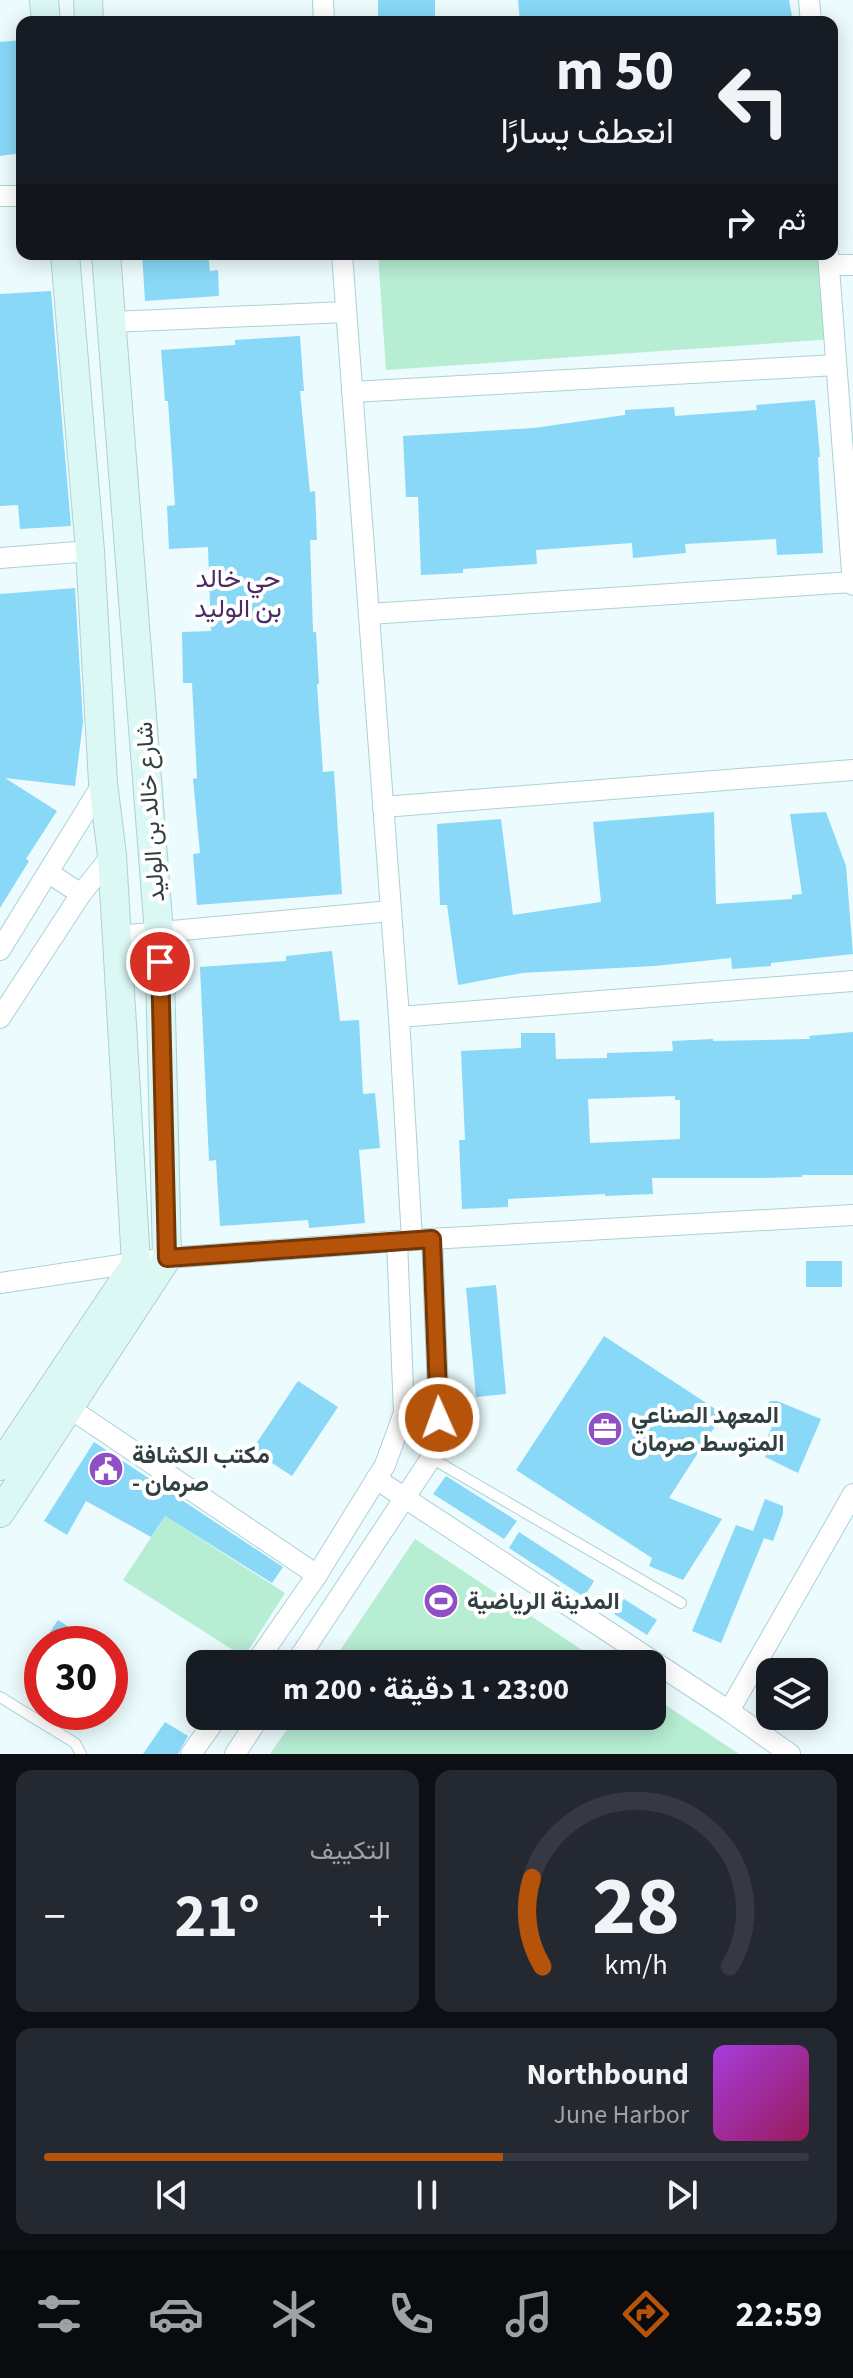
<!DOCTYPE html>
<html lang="ar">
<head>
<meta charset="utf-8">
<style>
  :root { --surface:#171b24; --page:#242831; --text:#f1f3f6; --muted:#9ea1a6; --line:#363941; --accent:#b45309 }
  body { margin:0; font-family:"Source Sans 3",Vazirmatn,sans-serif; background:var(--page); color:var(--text); direction:rtl; height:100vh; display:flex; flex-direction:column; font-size:30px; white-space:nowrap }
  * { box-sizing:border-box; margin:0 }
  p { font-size:26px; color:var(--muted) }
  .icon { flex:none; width:44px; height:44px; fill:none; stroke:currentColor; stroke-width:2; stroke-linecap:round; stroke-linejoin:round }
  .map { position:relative; height:1754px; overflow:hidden; direction:ltr }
  .side { display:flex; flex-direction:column; gap:16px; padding:16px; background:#0d0f14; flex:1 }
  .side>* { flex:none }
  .guide { position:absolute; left:16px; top:16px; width:822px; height:244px; border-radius:16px; box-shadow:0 4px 20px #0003; direction:rtl; background:#171b24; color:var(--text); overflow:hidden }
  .fabs { position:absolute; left:756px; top:1658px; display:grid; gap:16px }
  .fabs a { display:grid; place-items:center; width:72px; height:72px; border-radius:16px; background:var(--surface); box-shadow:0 4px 20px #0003; font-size:40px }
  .speed { position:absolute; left:24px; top:1626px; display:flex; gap:16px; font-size:40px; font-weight:700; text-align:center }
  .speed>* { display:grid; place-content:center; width:104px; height:104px; border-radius:50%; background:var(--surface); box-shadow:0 4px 20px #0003; line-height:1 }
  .speed .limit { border:12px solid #d22; background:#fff; color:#111 }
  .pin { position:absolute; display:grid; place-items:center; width:68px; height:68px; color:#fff; margin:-34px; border:4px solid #fff; border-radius:50%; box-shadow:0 2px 8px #0007 }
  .me { position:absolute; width:88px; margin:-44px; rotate:358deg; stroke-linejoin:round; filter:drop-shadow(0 0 6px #0008) }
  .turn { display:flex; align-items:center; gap:28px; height:168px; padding:0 32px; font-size:36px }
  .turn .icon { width:104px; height:104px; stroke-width:2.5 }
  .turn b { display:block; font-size:56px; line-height:68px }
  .then { display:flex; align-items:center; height:76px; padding:0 32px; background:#0003; gap:16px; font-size:30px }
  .big { font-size:60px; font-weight:700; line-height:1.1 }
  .side .tile { flex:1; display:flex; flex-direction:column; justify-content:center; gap:12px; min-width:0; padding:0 28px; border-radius:16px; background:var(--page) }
  .side .dial { align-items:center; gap:0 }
  .dial svg { height:208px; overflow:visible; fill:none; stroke:var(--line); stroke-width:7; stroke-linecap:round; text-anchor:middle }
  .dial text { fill:var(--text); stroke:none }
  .song { display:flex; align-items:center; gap:24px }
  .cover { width:96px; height:96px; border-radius:12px; background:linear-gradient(135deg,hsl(280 70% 55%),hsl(330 70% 35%)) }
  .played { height:8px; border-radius:4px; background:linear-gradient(90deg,var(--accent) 60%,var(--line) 60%) }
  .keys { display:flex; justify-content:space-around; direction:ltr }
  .heat { display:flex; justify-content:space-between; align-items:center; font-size:44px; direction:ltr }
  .side .tiles { flex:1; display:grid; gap:16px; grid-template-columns:1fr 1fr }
  .tile:last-child { grid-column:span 2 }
  .trip { position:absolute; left:186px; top:1650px; width:480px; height:80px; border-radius:16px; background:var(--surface); box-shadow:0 4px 20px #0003; font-weight:700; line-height:80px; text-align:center; direction:rtl }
  .menu { display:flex; height:128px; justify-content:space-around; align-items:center; background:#090b0e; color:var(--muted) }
  .menu .icon { width:56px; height:56px }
  .menu .selected { color:var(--accent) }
  .menu b { font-size:36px; color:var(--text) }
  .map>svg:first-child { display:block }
  .green { fill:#b6edd3 }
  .building { fill:#89d8f7; fill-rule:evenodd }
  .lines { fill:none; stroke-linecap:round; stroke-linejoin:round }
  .lane-casing { stroke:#acd1d5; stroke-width:12 }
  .street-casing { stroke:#acd1d5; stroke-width:22 }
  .secondary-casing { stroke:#acd1d5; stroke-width:30 }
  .lane { stroke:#fff; stroke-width:10 }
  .street { stroke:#fff; stroke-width:20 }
  .secondary { stroke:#dbf8f4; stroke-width:28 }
  .route-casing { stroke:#753606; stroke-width:20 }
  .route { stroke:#b45309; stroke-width:14 }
  .labels { text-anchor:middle; stroke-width:8; stroke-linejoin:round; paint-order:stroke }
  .street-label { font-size:24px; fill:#314042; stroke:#fff }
  .poi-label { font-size:24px; font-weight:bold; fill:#314042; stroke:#fff; text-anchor:start }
  .neighbourhood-label { font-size:26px; fill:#492c65; stroke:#fff }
</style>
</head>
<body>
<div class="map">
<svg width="853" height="1754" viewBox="0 0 853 1754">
  <rect width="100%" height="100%" fill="#ecfbfd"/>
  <!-- green -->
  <g class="green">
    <path d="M 378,254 L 829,254 L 835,339 L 386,370 Z"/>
    <path d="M 165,1516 L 285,1593 L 244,1657 L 123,1580 Z"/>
    <path d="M 415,1539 L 603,1664 L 331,1664 Z"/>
    <path d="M 652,1696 L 739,1754 L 270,1754 L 296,1716 L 652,1716 Z"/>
  </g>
  <!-- building -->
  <g class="building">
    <rect x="378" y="0" width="57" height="22"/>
    <path d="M 518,0 L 789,0 L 793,22 L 520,22 Z"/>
    <path d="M 22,40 L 22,153 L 0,156 L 0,42 Z"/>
    <path d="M 142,254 L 208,254 L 210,271 L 218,270 L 219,296 L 145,301 Z"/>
    <path d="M 51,291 L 71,526 L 20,529 L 18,505 L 0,506 L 0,294 Z"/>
    <path d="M 300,336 L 304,391 L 300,391 L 310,492 L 315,491 L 317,540 L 310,540 L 313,632 L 316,632 L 319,684 L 317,684 L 323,772 L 334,771 L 342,894 L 197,905 L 193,854 L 200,853 L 193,779 L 197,778 L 192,683 L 183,683 L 182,632 L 211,631 L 208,547 L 169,549 L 167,506 L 175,505 L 168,401 L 165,401 L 161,350 L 235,345 L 235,340 Z"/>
    <path d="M 815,400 L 820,457 L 818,457 L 823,553 L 777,555 L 776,539 L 685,544 L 686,553 L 633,558 L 632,543 L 536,550 L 537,564 L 463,569 L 463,573 L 421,575 L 418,497 L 406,497 L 403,436 L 534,428 L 625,415 L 625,410 L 674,407 L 675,416 L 757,410 L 756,405 Z"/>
    <path d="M 75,588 L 83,722 L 75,786 L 5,778 L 57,811 L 26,859 L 29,861 L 0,908 L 0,594 Z"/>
    <path d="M 714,812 L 716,904 L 792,899 L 792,895 L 802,894 L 790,814 L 826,812 L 846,866 L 853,954 L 771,963 L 771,966 L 732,969 L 731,958 L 655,966 L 522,973 L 458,985 L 447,905 L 440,905 L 437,824 L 501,819 L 513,915 L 601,902 L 593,822 Z"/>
    <path d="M 332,951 L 340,1021 L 359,1020 L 363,1094 L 375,1093 L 380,1148 L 359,1150 L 365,1223 L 309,1228 L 308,1220 L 220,1226 L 216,1160 L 209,1161 L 200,967 L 286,961 L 286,956 Z"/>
    <path d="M 853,1032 L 853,1175 L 802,1175 L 802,1177 L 758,1178 L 652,1178 L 653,1194 L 605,1196 L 605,1194 L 508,1199 L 508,1207 L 462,1209 L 459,1140 L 465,1140 L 461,1051 L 521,1048 L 521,1033 L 555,1033 L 556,1059 L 607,1058 L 607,1053 L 673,1051 L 672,1041 L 713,1039 L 713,1041 L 810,1039 L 809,1036 ZM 675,1096 L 675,1100 L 680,1100 L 680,1139 L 590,1143 L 588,1099 Z"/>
    <rect x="806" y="1261" width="36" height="26"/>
    <path d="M 496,1285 L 506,1394 L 476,1397 L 466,1288 Z"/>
    <path d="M 604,1336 L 723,1414 L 669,1498 L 722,1519 L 683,1580 L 649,1566 L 652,1558 L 516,1470 Z"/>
    <path d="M 298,1381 L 338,1407 L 292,1476 L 252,1450 Z"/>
    <path d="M 770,1401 L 777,1401 L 821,1419 L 798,1473 L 765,1457 L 774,1439 L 768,1436 L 772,1427 L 760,1420 Z"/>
    <path d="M 94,1442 L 283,1567 L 272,1583 L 165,1516 L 151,1537 L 86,1501 L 67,1535 L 44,1521 Z"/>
    <path d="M 446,1476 L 517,1521 L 504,1539 L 433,1494 Z"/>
    <path d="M 765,1499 L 783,1506 L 783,1514 L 773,1541 L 764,1538 L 721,1643 L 692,1631 L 736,1525 L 753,1531 Z"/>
    <path d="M 519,1532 L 594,1581 L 584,1597 L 509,1548 Z"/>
    <path d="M 624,1599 L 657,1620 L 647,1635 L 614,1614 Z"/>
    <path d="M 58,1620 L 95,1644 L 42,1644 Z"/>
    <path d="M 165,1722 L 188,1736 L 178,1754 L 143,1754 Z"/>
  </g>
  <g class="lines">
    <defs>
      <g id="lane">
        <path d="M 431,1458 L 681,1603"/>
        <path d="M 0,1697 L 75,1743 L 81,1754"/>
      </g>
      <g id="street">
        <path d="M 323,0 L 324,22"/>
        <path d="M 809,0 L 811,22"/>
        <path d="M 0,196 L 22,196"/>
        <path d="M 342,254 L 399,1017 L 412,1240"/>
        <path d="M 828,254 L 853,585"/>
        <path d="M 829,265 L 853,265"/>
        <path d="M 112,322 L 346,312"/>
        <path d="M 352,392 L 836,365"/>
        <path d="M 0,558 L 90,551"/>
        <path d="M 369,614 L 853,582"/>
        <path d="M 383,807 L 853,770"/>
        <path d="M 49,873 L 81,894"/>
        <path d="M 117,936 L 391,911"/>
        <path d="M 0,950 L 103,783"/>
        <path d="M 399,1017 L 853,981"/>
        <path d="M 0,1018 L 81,894 L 112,855"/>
        <path d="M 0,1283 L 167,1258 L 412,1240 L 853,1215"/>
        <path d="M 68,1407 L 317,1575"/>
        <path d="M 376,1479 L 729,1711 L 790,1754"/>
        <path d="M 255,1664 L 317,1575 L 385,1465 L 404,1413 L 397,1241"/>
        <path d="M 295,1664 L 431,1458 L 439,1418 L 432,1239"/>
        <path d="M 729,1711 L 853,1494"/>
        <path d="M 191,1754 L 218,1716"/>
        <path d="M 235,1754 L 260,1716"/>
      </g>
      <g id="secondary">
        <path d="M 44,0 L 46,22"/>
        <path d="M 88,0 L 89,22"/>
        <path d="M 0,1466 L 136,1263 L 112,855 L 103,783 L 90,551 L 65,254"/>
        <path d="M 0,1513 L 167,1258 L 159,933 L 106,254"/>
      </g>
    </defs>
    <!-- lane casing -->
    <use href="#lane" class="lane-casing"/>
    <!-- street casing -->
    <use href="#street" class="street-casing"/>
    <!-- secondary casing -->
    <use href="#secondary" class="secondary-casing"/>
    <!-- lane -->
    <use href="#lane" class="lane"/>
    <!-- street -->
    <use href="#street" class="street"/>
    <!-- secondary -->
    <use href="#secondary" class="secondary"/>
  </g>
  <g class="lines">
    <defs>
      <path id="route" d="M 160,962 L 167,1258 L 432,1239 L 439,1418"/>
    </defs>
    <!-- route casing -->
    <use href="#route" class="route-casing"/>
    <!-- route -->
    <use href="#route" class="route"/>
  </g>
  <!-- icons -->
  <defs>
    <symbol id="office-disc" viewBox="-11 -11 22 22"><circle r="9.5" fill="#8f50c6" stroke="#fff"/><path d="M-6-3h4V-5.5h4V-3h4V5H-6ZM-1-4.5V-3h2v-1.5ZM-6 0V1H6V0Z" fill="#fff"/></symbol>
    <symbol id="civic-disc" viewBox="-11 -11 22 22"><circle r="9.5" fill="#8f50c6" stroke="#fff"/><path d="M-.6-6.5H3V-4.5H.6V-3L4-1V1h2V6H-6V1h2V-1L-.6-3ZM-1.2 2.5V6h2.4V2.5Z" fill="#fff"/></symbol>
    <symbol id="stadium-disc" viewBox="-11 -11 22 22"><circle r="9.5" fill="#8f50c6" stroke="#fff"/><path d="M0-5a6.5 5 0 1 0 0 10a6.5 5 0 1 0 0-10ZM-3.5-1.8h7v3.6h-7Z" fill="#fff"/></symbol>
  </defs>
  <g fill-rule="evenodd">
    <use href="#office-disc" x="585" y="1409" width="40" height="40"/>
    <use href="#civic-disc" x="86" y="1449" width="40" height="40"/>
    <use href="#stadium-disc" x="421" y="1581" width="40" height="40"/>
  </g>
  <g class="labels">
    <!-- street labels -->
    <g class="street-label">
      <text transform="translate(150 812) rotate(-94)" y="8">شارع خالد بن الوليد</text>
    </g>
    <!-- poi labels -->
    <g class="poi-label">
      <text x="631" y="1423">المعهد الصناعي<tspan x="631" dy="28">المتوسط صرمان</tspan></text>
      <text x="132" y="1463">مكتب الكشافة<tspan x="132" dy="28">- صرمان</tspan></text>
      <text x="467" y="1609">المدينة الرياضية</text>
    </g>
    <!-- neighbourhood labels -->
    <g class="neighbourhood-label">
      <text x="238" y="587">حي خالد<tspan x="238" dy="30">بن الوليد</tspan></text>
    </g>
  </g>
</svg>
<div class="fabs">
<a><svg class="icon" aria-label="layers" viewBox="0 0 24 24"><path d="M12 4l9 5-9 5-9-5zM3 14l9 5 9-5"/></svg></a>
</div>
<div class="speed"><div class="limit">30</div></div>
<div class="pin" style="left:160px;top:962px;background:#d93025"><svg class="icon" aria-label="arrive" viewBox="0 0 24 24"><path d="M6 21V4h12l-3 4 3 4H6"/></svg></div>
<svg class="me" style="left:439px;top:1418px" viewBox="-20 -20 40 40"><circle r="17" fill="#b45309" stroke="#fff" stroke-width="3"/><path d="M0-11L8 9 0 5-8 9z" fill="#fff"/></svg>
<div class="trip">23:00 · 1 دقيقة · 200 m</div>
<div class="guide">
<div class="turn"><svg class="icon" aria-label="left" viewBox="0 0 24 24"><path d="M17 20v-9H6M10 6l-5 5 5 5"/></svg><div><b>50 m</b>انعطف يسارًا</div></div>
<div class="then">ثم<svg class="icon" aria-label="right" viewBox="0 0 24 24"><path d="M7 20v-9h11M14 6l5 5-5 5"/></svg></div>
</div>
</div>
<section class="side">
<div class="tiles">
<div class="tile dial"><svg viewBox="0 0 100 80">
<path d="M14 69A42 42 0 1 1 86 69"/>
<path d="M14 69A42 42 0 0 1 10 35" stroke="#b45309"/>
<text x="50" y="56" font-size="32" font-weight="700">28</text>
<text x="50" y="72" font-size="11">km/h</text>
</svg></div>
<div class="tile"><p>التكييف</p>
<div class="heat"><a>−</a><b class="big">21°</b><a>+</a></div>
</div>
<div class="tile">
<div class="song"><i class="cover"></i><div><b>Northbound</b><p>June Harbor</p></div></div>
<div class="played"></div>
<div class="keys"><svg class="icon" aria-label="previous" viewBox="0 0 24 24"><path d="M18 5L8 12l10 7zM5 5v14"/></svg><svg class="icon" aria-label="pause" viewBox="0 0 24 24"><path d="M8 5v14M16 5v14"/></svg><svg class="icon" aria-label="next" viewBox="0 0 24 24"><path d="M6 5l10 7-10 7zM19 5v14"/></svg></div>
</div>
</div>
</section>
<nav class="menu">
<b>22:59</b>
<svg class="icon selected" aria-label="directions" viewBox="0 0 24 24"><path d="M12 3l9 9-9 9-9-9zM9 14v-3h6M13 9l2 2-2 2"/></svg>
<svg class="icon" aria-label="music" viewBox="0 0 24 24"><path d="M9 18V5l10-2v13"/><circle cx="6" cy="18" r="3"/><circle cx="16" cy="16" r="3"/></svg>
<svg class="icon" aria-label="phone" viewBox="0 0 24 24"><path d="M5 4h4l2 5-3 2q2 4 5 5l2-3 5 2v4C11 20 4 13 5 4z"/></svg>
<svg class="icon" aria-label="climate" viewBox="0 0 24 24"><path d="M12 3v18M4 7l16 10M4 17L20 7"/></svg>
<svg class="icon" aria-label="car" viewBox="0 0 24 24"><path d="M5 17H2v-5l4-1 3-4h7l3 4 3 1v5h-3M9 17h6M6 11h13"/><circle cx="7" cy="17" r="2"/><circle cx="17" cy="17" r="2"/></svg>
<svg class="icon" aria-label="filters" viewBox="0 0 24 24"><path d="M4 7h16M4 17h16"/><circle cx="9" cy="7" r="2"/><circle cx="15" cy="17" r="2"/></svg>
</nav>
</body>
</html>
